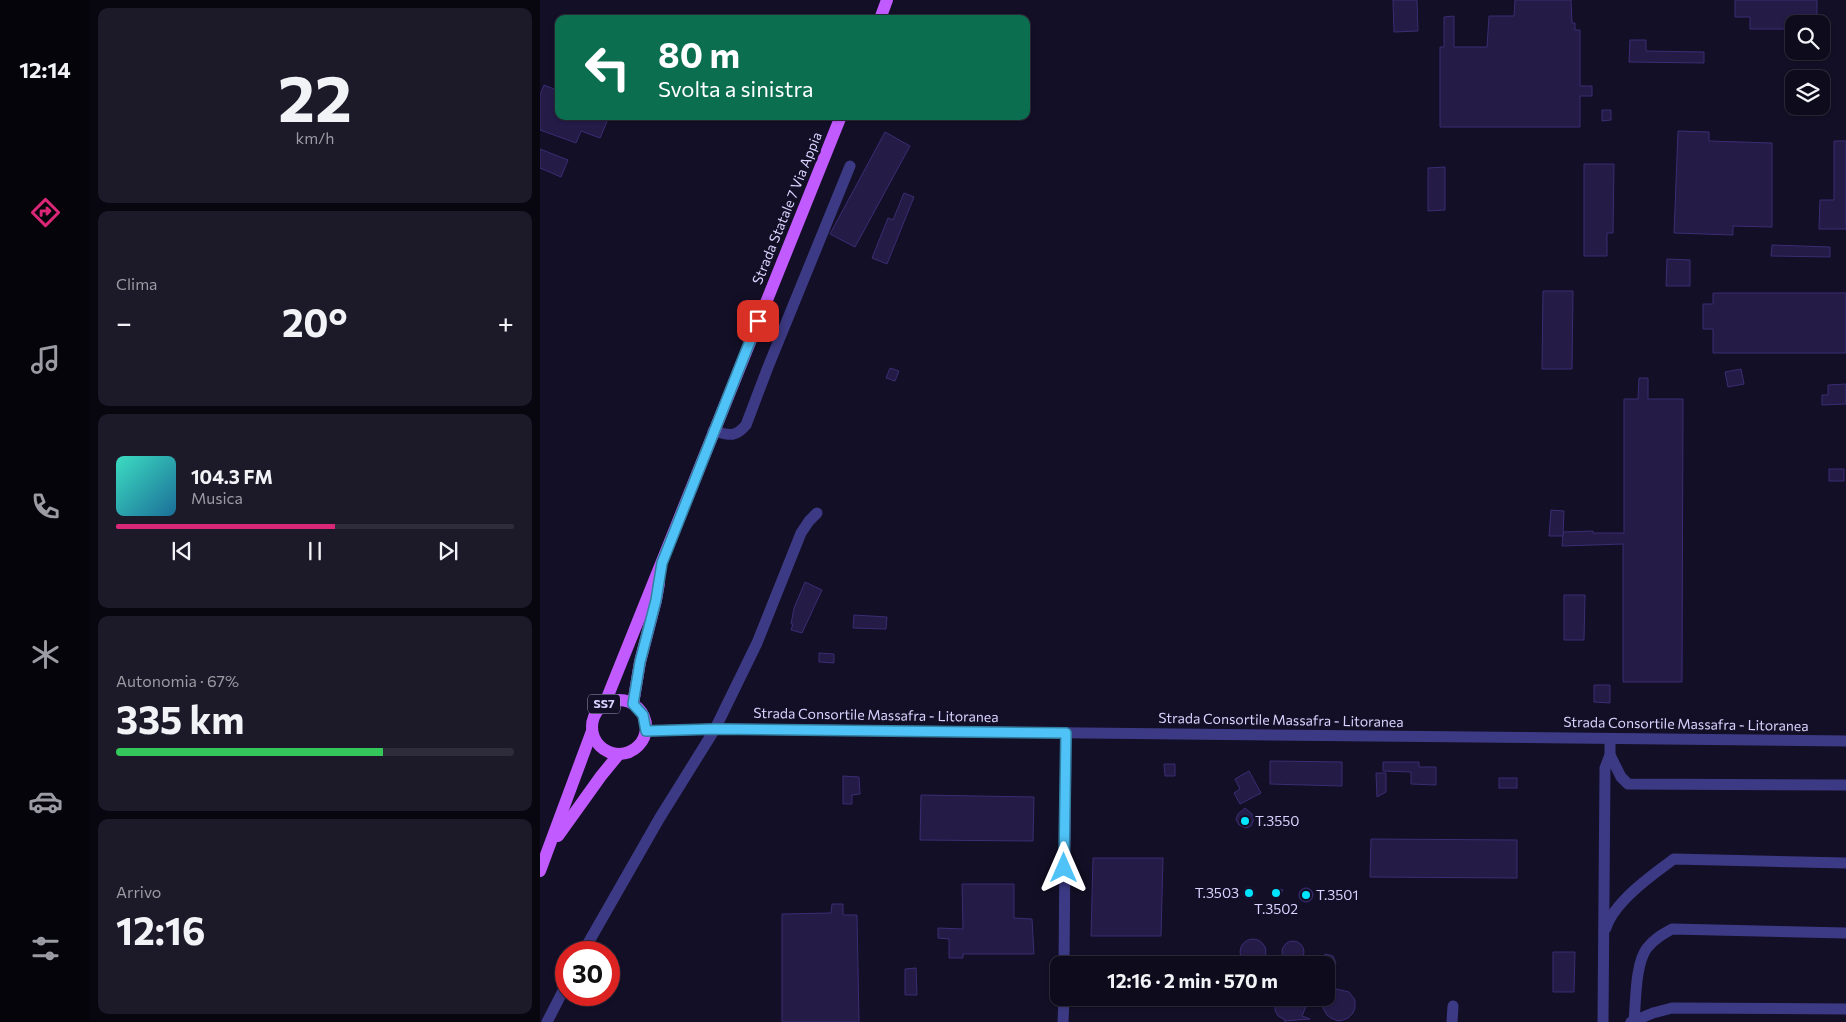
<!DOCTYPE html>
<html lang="it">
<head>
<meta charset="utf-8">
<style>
  :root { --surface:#0e0b1c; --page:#1c1929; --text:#f1f3f6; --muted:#9b9ba3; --line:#2e2b3b; --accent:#db2777 }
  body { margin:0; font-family:Commissioner,sans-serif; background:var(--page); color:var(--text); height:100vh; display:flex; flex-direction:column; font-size:19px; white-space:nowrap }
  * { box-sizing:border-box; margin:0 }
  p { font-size:16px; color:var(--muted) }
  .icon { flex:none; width:28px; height:28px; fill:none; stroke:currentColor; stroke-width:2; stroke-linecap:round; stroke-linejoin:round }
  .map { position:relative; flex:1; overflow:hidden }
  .details { display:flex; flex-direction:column; gap:8px; padding:8px; background:#08060f; width:450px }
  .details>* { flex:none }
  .guide { position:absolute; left:15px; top:15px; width:475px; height:105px; border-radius:10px; box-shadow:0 1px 4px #0004,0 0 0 1px var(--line); background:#0b6e4f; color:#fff; overflow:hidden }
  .tools { position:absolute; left:1245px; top:15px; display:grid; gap:10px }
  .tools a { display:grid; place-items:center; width:45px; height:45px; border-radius:10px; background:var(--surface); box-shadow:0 1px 4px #0004,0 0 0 1px var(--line); font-size:25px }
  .speed { position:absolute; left:15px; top:941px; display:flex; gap:10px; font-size:25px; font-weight:700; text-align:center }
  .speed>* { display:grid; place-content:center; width:65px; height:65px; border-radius:50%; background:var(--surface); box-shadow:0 1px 4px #0004,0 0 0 1px var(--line); line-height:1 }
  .speed .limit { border:8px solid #d22; background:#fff; color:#111 }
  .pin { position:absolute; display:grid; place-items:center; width:42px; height:42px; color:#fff; margin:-21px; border-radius:10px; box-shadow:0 2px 8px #0006 }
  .me { position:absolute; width:55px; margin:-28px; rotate:0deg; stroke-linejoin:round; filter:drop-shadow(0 0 4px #0008) }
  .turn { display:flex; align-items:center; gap:18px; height:105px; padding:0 20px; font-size:22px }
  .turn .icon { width:65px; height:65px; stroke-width:2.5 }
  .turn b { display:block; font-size:35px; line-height:42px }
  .big { font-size:38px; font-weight:700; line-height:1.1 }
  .details .widget { flex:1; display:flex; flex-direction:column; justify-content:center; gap:8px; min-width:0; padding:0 18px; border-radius:10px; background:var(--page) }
  .details .dial { align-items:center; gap:0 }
  .dial b { font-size:65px; line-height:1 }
  .song { display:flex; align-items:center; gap:15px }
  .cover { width:60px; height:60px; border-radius:8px; background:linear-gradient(135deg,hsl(170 70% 55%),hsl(200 70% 35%)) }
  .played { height:5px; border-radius:2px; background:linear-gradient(90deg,var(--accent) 55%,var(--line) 55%) }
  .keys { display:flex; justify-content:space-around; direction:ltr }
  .heat { display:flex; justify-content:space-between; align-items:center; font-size:28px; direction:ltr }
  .charge { height:8px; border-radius:4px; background:linear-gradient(90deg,#34c759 67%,var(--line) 0) }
  .trip { position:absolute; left:510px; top:956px; width:285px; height:50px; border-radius:10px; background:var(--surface); box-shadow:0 1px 4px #0004,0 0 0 1px var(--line); font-weight:700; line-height:50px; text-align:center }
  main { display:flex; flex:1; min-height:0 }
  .tabs { display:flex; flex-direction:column; width:90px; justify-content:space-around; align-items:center; background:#06040b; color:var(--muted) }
  .tabs .icon { width:35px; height:35px }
  .tabs .selected { color:var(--accent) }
  .tabs b { font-size:22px; color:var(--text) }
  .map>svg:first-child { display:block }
  .building { fill:#241b47; stroke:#3b2d73 }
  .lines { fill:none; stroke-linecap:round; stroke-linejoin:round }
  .minor { stroke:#3d3a85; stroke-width:11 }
  .major { stroke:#c25bff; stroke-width:12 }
  .route-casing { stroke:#337fa1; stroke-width:12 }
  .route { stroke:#4fc3f7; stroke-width:9 }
  .poi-dot { fill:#00e5ff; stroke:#130f26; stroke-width:2 }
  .labels { text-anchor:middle; stroke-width:5; stroke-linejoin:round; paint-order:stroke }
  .shield { fill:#130f26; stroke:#9e99be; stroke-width:1 }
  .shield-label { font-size:12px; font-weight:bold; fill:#d9d4ff }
  .street-label { font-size:14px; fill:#d9d4ff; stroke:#130f26 }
  .poi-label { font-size:14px; fill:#d9d4ff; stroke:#130f26; text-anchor:start }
</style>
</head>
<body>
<main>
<nav class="tabs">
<b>12:14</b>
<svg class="icon selected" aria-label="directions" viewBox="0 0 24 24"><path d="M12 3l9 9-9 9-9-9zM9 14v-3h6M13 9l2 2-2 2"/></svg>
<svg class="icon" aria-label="music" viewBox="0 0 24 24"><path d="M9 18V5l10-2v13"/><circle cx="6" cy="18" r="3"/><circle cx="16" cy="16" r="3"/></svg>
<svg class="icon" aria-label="phone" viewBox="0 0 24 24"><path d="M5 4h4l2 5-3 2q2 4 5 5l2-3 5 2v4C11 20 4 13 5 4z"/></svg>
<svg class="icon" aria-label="climate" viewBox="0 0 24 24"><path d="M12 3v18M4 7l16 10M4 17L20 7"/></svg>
<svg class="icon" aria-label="car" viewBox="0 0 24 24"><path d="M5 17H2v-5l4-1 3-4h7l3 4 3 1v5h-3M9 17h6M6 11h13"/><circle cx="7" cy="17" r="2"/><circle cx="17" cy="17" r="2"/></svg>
<svg class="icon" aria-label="filters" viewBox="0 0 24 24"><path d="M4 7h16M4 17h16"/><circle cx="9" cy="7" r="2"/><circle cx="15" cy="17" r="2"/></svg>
</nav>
<section class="details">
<div class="widget dial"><b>22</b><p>km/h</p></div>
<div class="widget"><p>Clima</p>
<div class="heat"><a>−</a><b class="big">20°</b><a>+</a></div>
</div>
<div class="widget">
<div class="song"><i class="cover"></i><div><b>104.3 FM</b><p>Musica</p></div></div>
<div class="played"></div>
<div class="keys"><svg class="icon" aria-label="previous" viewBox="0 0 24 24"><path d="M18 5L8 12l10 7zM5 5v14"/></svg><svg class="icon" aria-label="pause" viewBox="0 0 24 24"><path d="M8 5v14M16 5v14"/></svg><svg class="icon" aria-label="next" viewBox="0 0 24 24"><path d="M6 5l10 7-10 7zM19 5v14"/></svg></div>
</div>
<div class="widget"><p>Autonomia · 67%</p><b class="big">335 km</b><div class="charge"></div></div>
<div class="widget"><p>Arrivo</p><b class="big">12:16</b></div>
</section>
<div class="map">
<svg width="1306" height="1022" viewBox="0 0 1306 1022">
  <rect width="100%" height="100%" fill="#130f26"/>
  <!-- building -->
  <g class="building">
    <path d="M 853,0 L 877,0 L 878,31 L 854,32 Z"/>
    <path d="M 975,0 L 1031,0 L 1032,23 L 1035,23 L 1035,30 L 1040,30 L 1040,86 L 1052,86 L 1052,96 L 1040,96 L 1040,127 L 900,127 L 900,47 L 904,47 L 904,17 L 914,16 L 914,47 L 947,47 L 949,16 L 974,16 Z"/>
    <path d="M 1195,0 L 1277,0 L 1277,24 L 1254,24 L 1254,29 L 1210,29 L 1210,17 L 1195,17 Z"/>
    <path d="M 1090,40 L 1106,40 L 1106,51 L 1164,52 L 1164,63 L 1089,62 Z"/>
    <path d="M 4,85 L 19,91 L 19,116 L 60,116 L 68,119 L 60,138 L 41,131 L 36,143 L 0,130 L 0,95 Z"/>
    <path d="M 1062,110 L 1071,110 L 1071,120 L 1062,121 Z"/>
    <path d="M 1138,131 L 1169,132 L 1169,141 L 1232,143 L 1232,227 L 1193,226 L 1193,235 L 1134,233 Z"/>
    <path d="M 345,132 L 370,146 L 315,247 L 290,234 Z"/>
    <path d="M 1294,141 L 1306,141 L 1306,229 L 1279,229 L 1280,200 L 1294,200 Z"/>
    <path d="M 0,149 L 28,160 L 21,177 L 0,168 Z"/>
    <path d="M 1044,164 L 1074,164 L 1073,233 L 1067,233 L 1067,256 L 1044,256 Z"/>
    <path d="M 905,167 L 905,210 L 888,211 L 888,168 Z"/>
    <path d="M 364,193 L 374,197 L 347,264 L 332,258 L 348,218 L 353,220 Z"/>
    <path d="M 1232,245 L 1290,247 L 1290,257 L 1231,256 Z"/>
    <path d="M 1127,259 L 1150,260 L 1150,286 L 1126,286 Z"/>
    <path d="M 1003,291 L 1033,291 L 1032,369 L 1002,369 Z"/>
    <path d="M 1173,293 L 1306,293 L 1306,353 L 1173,353 L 1173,329 L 1163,329 L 1163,304 L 1173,304 Z"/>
    <path d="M 350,368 L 359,371 L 355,381 L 346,378 Z"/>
    <path d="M 1201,369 L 1204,384 L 1188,387 L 1185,372 Z"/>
    <path d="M 1099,378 L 1108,378 L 1108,399 L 1143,399 L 1142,682 L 1083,682 L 1083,544 L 1022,546 L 1023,532 L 1053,531 L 1053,533 L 1084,533 L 1084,399 L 1098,399 Z"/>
    <path d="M 1306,384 L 1306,404 L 1282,405 L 1282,395 L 1288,395 L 1288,385 Z"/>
    <rect x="1289" y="469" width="15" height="12"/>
    <path d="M 1011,510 L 1024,511 L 1023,536 L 1009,536 Z"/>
    <path d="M 265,582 L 282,590 L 262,633 L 251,630 L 253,624 L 251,624 L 254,608 Z"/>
    <path d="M 1024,595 L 1045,595 L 1044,640 L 1024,640 Z"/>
    <path d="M 314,615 L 347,617 L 346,629 L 313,628 Z"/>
    <path d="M 279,653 L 294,654 L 294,663 L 279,662 Z"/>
    <path d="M 1054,685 L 1070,685 L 1070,703 L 1054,702 Z"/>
    <path d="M 730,761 L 802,762 L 802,786 L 730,784 Z"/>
    <path d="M 843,762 L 879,762 L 879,767 L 896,767 L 896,785 L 871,784 L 871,772 L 843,771 Z"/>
    <path d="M 624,764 L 635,764 L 635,776 L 625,776 Z"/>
    <path d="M 709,771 L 721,793 L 700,804 L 694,793 L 700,789 L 695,779 Z"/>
    <path d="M 836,773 L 846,773 L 846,792 L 837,797 Z"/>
    <path d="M 303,776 L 319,777 L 320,794 L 312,795 L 312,804 L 303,804 Z"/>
    <rect x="959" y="778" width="18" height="10"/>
    <path d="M 381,795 L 494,797 L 493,841 L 380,840 Z"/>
    <path d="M 705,808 L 712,814 L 714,819 L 711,826 L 706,828 L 699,825 L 696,819 L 698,814 Z"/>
    <path d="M 831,839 L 977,840 L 977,878 L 830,877 Z"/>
    <path d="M 553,858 L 623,858 L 621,936 L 551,936 Z"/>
    <path d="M 422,884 L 474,884 L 474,918 L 492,919 L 494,954 L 423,954 L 423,958 L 409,958 L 409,939 L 398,938 L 398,928 L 423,929 Z"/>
    <circle cx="709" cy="893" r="5.5"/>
    <path d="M 737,888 L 743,890 L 740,896 L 736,898 L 731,894 L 732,890 Z"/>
    <circle cx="766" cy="895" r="7"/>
    <path d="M 292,904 L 303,904 L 303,915 L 317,915 L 319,1022 L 242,1022 L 242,914 L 291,913 Z"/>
    <circle cx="713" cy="952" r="13"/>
    <circle cx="753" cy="952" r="11"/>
    <path d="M 1013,952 L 1035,952 L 1034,992 L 1013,992 Z"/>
    <path d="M 786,954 L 793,956 L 796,963 L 786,979 L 786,965 L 776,965 L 781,957 Z"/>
    <path d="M 376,968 L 377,995 L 365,995 L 365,969 Z"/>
    <path d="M 796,989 L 809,992 L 815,1000 L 815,1008 L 813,1013 L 808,1018 L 803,1020 L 798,1021 L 791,1018 L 787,1015 L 783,1008 L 783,1001 L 786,995 Z"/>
    <path d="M 735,998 L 757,998 L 756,1000 L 758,998 L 765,998 L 767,1004 L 762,1016 L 770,1019 L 744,1021 L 745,1020 L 738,1016 L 735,1010 Z"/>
  </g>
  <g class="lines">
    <!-- minor -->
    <g class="minor">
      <path d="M 173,431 C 189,435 195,438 206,425 L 228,367 L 310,166"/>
      <path d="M 106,731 L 175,729 L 1306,741"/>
      <path d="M 1070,755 L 1081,777 L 1088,784 L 1306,785"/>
      <path d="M 1066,928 C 1074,902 1112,875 1134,859 L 1306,863"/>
      <path d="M 43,952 L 119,819 L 175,729 L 217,643 L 261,533 L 269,521 L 277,513"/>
      <path d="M 524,965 L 526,733"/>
      <path d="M 1094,1021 C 1096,1001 1095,964 1107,948 C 1114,939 1123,934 1132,929 L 1306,933"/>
      <path d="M 7,1022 L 26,985"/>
      <path d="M 523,1022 L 524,998"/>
      <path d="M 912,1022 L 913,1006"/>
      <path d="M 1063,1022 L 1065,768 L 1070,755 L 1070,739"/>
      <path d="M 1091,1022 L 1113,1013 L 1132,1008 L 1306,1009"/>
    </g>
    <!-- major -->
    <g class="major">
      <path d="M 340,19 L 347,0"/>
      <circle cx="79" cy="727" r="27"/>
      <path d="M 65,703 L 301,116"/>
      <path d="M 93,704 L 100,662 L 116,600 L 119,583"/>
      <path d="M 18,836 L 61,776 L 79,754"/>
      <path d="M 0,871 L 52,731"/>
    </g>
  </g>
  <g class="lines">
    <defs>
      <path id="route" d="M 218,321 L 122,563 L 116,600 L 100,662 L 93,704 L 103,715 L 106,731 L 175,729 L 526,733 L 524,868"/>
    </defs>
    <!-- route casing -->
    <use href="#route" class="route-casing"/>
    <!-- route -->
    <use href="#route" class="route"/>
  </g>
  <!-- markers -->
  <g class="poi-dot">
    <circle cx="705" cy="821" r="5"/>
    <circle cx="709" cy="893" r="5"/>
    <circle cx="736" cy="893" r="5"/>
    <circle cx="766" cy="895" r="5"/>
  </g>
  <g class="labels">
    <!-- shield labels -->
    <rect class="shield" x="48" y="694.5" width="32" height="19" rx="4"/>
    <g class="shield-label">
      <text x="64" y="708">SS7</text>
    </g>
    <!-- street labels -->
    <g class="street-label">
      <text transform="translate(247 208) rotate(-68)" y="5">Strada Statale 7 Via Appia</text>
      <text transform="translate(336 715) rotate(1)" y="5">Strada Consortile Massafra - Litoranea</text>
      <text transform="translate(741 720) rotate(1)" y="5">Strada Consortile Massafra - Litoranea</text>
      <text transform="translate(1146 724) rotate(1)" y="5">Strada Consortile Massafra - Litoranea</text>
    </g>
    <!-- poi labels -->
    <g class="poi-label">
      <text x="715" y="826">T.3550</text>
      <text x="699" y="898" text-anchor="end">T.3503</text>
      <text x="776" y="900">T.3501</text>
      <text x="736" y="914" text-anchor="middle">T.3502</text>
    </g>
  </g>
</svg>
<div class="tools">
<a><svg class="icon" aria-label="search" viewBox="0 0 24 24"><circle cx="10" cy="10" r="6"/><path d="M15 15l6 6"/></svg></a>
<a><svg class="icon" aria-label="layers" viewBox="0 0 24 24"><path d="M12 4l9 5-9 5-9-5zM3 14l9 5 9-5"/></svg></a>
</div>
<div class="speed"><div class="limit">30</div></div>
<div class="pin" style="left:218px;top:321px;background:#d93025"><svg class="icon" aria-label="arrive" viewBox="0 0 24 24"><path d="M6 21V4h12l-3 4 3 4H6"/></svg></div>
<svg class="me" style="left:524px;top:868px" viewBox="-20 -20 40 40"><path d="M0-17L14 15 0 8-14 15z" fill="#4fc3f7" stroke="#fff" stroke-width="4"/></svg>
<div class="trip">12:16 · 2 min · 570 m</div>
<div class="guide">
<div class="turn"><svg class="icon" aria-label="left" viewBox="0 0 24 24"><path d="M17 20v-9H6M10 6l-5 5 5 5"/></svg><div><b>80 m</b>Svolta a sinistra</div></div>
</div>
</div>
</main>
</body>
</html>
